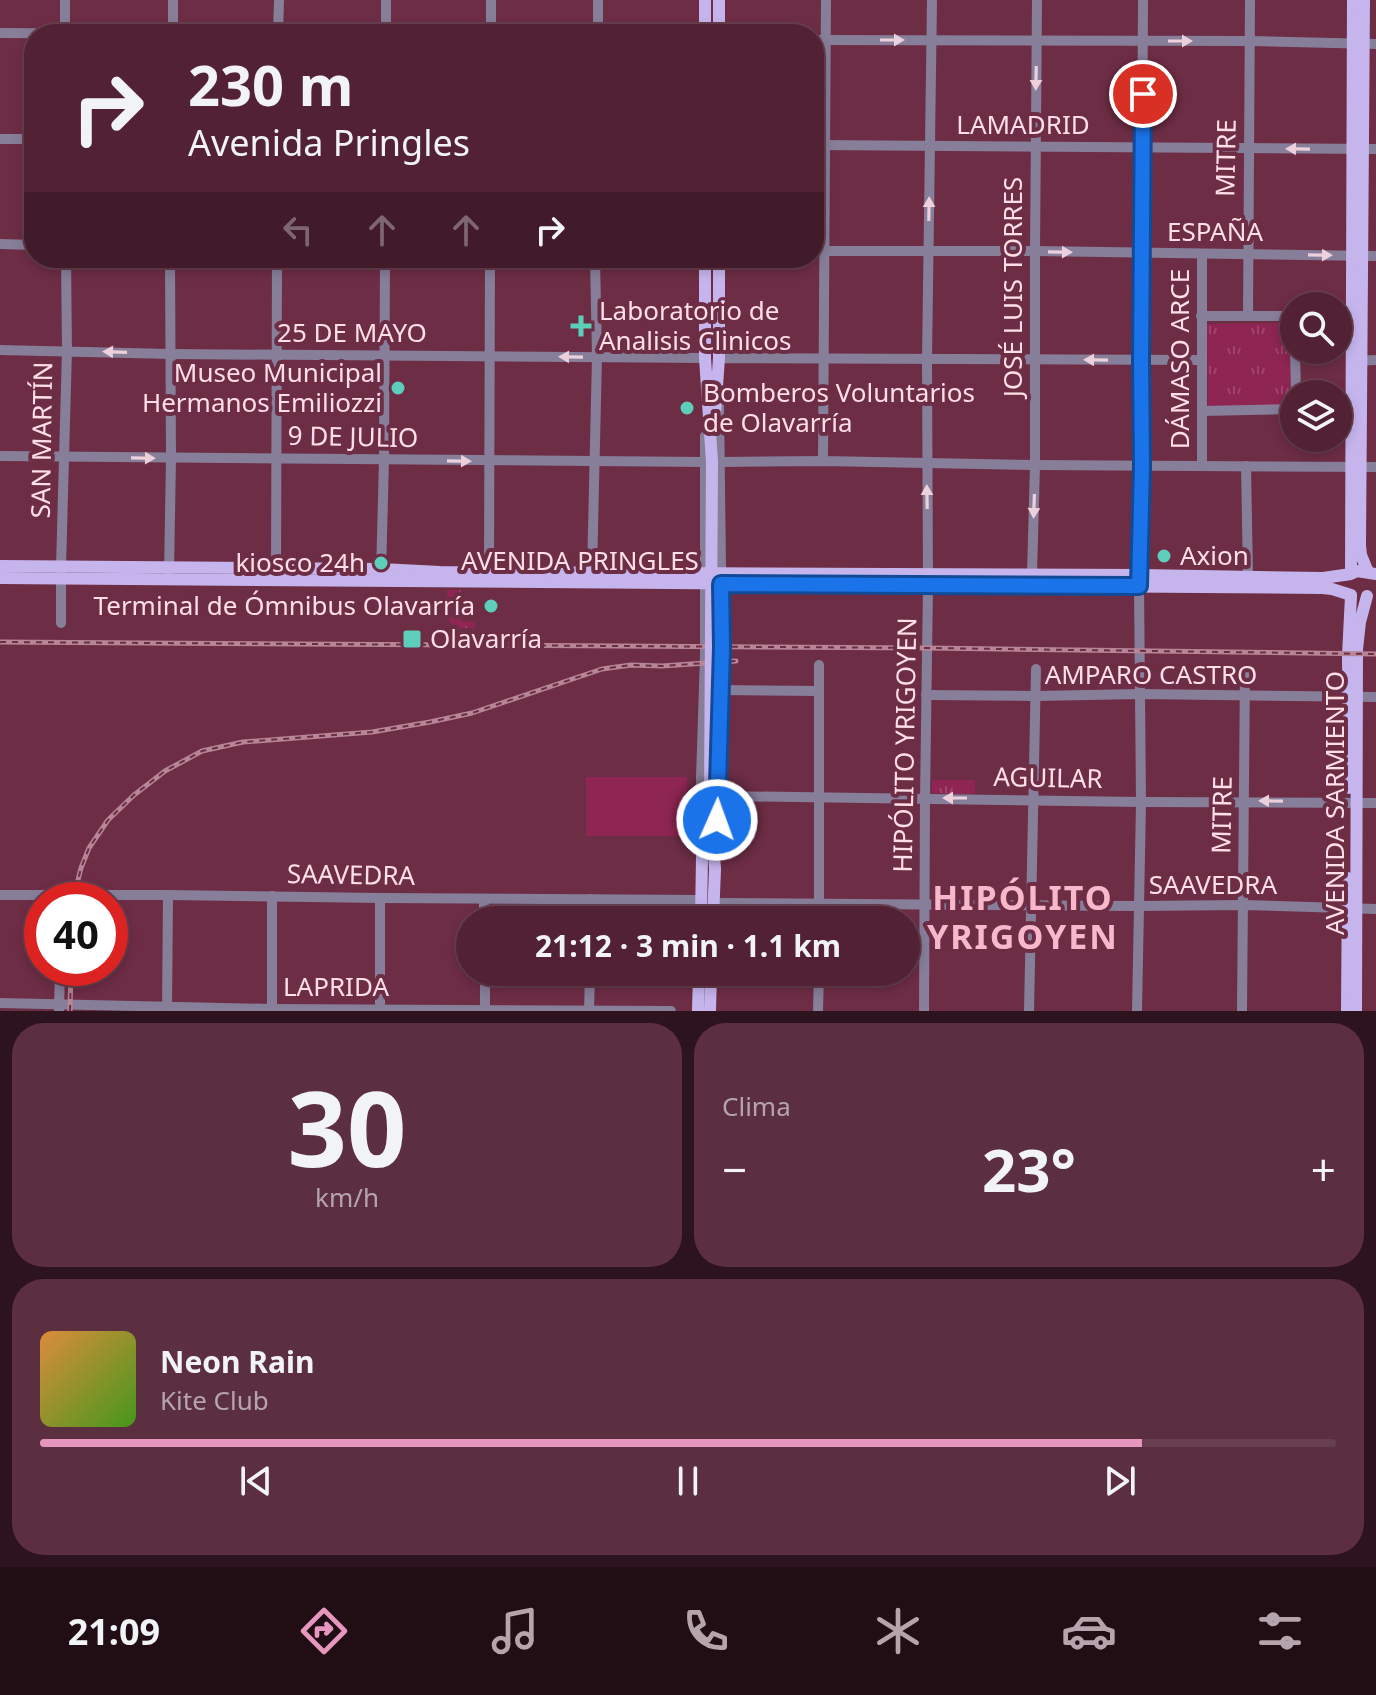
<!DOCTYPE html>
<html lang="es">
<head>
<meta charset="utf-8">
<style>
  :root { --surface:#522234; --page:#5c2f40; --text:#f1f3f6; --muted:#b5a4ac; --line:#683f4f; --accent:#e797bd }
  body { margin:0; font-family:"Noto Sans",sans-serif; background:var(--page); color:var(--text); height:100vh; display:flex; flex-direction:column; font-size:30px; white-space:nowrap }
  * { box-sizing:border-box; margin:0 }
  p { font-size:26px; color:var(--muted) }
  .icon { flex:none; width:44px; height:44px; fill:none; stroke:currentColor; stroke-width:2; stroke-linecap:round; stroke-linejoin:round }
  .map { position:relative; height:1011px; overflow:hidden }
  .drawer { display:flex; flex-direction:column; gap:12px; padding:12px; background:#2d131d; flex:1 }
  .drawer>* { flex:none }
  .guide { position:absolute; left:24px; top:24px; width:800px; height:244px; border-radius:32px; box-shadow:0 4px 12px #0003,0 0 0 2px var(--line); background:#522234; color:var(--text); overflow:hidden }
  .fabs { position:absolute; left:1280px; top:292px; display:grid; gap:16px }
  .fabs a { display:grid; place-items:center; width:72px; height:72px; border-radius:50%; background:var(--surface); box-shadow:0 4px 12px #0003,0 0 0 2px var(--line); font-size:40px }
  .speed { position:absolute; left:24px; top:882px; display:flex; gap:16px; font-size:40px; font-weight:700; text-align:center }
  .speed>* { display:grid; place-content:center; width:104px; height:104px; border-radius:50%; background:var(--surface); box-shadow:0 4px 12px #0003,0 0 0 2px var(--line); line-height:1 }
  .speed .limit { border:12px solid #d22; background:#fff; color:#111 }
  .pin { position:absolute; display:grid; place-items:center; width:68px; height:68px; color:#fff; margin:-34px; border:4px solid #fff; border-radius:50%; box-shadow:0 2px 8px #0007 }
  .me { position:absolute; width:88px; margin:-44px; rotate:2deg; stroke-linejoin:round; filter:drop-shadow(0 0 6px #0008) }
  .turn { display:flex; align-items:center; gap:28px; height:168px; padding:0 32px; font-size:36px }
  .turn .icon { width:104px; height:104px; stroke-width:2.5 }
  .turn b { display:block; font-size:56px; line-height:68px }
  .lanes { display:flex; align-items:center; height:76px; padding:0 32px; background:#0003; justify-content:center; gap:40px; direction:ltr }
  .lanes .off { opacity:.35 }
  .big { font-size:60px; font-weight:700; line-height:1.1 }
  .drawer .tile { flex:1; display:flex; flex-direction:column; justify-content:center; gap:12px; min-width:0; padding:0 28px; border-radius:32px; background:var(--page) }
  .drawer .dial { align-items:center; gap:0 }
  .dial b { font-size:104px; line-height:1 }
  .song { display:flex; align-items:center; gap:24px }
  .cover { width:96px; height:96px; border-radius:12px; background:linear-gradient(135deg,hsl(30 70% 55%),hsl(100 70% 35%)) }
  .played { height:8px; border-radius:4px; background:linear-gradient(90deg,var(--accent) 85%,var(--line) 85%) }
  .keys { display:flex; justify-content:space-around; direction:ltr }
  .heat { display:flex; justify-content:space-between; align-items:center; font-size:44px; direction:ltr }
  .drawer .tiles { flex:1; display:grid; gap:12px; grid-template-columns:1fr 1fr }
  .tile:last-child { grid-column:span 2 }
  .trip { position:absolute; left:456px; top:906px; width:464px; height:80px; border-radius:40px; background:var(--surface); box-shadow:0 4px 12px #0003,0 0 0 2px var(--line); font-weight:700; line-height:80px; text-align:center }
  .tabs { display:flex; height:128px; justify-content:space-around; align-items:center; background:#210e15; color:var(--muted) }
  .tabs .icon { width:56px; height:56px }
  .tabs .on { color:var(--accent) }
  .tabs b { font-size:36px; color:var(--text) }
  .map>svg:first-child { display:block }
  .grass { fill:url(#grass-tufts) }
  .garden { fill:#8e2552 }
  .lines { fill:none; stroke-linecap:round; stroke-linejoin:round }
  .minor { stroke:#877e9a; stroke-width:10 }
  .major { stroke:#c6b5ed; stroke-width:12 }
  .rail-casing { stroke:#b68696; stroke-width:5 }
  .rail { stroke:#6d2d45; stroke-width:2; stroke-dasharray:6; stroke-linecap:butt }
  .major-bridge { stroke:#c6b5ed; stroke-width:12 }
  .oneway { fill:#ecd0db }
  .route-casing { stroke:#114b97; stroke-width:20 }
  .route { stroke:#1a73e8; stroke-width:14 }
  .poi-dot { fill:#5dceb9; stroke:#6d2d45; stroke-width:3 }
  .labels { text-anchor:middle; stroke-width:8; stroke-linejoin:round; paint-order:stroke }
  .street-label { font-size:26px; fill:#fedee7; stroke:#6d2d45 }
  .poi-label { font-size:26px; fill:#fedee7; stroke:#6d2d45; text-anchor:start }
  .district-label { font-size:34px; font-weight:bold; letter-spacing:2px; fill:#f6b8ca; stroke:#6d2d45 }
</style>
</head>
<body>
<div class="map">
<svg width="1376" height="1011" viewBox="0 0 1376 1011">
  <defs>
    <pattern id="grass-tufts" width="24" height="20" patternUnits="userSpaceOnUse" patternTransform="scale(2)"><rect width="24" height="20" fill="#8e2552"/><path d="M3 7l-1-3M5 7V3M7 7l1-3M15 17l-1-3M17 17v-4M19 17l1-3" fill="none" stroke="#9f446b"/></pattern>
  </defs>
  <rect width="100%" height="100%" fill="#6d2d45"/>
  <!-- grass -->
  <g class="grass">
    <path d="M 1290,323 L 1291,407 L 1208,408 L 1207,324 Z"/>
    <path d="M 447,590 L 461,590 L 462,621 L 475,622 L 475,628 L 456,628 L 449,621 Z"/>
    <path d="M 932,780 L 975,780 L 975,794 L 932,793 Z"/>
  </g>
  <!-- garden -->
  <rect class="garden" x="586" y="777" width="101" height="59"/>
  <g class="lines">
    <!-- minor -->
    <g class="minor">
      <path d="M 386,0 L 386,34"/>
      <path d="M 491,0 L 491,34"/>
      <path d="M 0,33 L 153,34"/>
      <path d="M 65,34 L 65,0"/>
      <path d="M 173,34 L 173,0"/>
      <path d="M 278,34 L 279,0"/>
      <path d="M 598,34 L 598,0"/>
      <path d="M 814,40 L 1250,41 L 1376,44"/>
      <path d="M 0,139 L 34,139"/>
      <path d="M 814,145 L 1376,149"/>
      <path d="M 0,244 L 34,245"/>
      <path d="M 814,251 L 1035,251 L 1376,256"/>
      <path d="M 1338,315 L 1353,315"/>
      <path d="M 1201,316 L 1294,316"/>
      <path d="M 1248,316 L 1250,0"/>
      <path d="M 0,350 L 171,354 L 705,358 L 705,364"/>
      <path d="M 1295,350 L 1296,394"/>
      <path d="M 1354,361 L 1376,360"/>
      <path d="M 719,365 L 719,358 L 1202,360"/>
      <path d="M 1202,411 L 1294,409"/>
      <path d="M 0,456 L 705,462"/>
      <path d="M 823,461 L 826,0"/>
      <path d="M 720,462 L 823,461 L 1035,465 L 1376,467"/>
      <path d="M 1202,465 L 1202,254"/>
      <path d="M 1246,466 L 1248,576"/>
      <path d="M 489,572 L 490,258"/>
      <path d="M 592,572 L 597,357 L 595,258"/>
      <path d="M 169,574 L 171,458 L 170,258"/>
      <path d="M 1032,574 L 1035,465 L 1035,251 L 1037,0"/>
      <path d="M 381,575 L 384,459 L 385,258"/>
      <path d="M 276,576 L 277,258"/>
      <path d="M 61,623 L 61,567 L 67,350 L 66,258"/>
      <path d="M 720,690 L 819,691"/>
      <path d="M 926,695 L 1036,696 L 1140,694 L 1376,697"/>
      <path d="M 719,796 L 1141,802 L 1376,803"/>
      <path d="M 702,828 L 701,778 L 705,656 L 705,436"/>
      <path d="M 717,837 L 722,647 L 719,405"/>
      <path d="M 0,895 L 168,895 L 380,898 L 701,900"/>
      <path d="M 272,896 L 272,1011"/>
      <path d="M 380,898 L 380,1011"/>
      <path d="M 484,899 L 484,920"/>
      <path d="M 714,903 L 1138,906 L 1243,905 L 1376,909"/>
      <path d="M 590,920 L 590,899"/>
      <path d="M 819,920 L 819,665"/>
      <path d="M 485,972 L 485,1011"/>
      <path d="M 0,1003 L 272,1009 L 671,1011"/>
      <path d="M 59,1010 L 60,968"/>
      <path d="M 167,1011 L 168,895"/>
      <path d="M 589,1011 L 590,972"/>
      <path d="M 818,1011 L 819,972"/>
      <path d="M 924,1011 L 925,798 L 928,586 L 927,359 L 932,0"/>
      <path d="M 1029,1011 L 1036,669"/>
      <path d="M 1137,1011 L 1141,802 L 1139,586 L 1142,465 L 1141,361 L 1143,0"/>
      <path d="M 1242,1011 L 1245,668"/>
    </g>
    <!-- major -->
    <g class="major">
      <path d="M 1364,0 L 1360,545 L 1361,555 L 1368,572"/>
      <path d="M 705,34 L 705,0"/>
      <path d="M 719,34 L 719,0"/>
      <path d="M 705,258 L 705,358 L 712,462"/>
      <path d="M 715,415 L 719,358 L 719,258"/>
      <path d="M 0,566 L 381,569 L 440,572 L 1140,575 L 1323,578 L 1351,574 L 1357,571 L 1376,574"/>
      <path d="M 1351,573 L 1353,0"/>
      <path d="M 0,578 L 1322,588 L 1332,589 L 1351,595"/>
      <path d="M 1349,788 L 1348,655 L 1351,596"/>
      <path d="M 712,826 L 715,869 L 713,920"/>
      <path d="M 701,920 L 702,856 L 710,799"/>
      <path d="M 698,1011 L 699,972"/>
      <path d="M 710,1011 L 711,972"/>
      <path d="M 1347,1011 L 1348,878"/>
      <path d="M 1356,1011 L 1357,649 L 1360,622 L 1367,596"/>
    </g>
    <defs>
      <g id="rail">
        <path d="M 0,642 L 927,648 L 1376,654"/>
        <path d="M 73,900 L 81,868 L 89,848 L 108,820 L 134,795 L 165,771 L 202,751 L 243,742 L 372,732 L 430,722 L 472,713 L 602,669 L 631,665 L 662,666 L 736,661"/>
        <path d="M 70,1011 L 71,968"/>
      </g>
    </defs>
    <!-- rail casing -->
    <use href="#rail" class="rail-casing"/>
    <!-- rail -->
    <use href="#rail" class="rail"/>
    <!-- major-bridge -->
    <path class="major-bridge" d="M 710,799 L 712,462"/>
  </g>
  <!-- one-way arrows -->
  <defs><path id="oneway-solid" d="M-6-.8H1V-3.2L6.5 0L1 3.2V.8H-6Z" transform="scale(2)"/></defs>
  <g class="oneway">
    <use href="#oneway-solid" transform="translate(892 40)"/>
    <use href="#oneway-solid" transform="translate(1180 41)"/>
    <use href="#oneway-solid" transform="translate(1036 78) rotate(91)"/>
    <use href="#oneway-solid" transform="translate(1298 149) rotate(-179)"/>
    <use href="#oneway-solid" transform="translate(929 209) rotate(-89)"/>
    <use href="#oneway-solid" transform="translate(1060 252) rotate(1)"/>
    <use href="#oneway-solid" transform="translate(1320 255) rotate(1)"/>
    <use href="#oneway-solid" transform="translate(115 352) rotate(-178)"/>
    <use href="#oneway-solid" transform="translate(571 357) rotate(-179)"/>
    <use href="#oneway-solid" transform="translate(1096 360) rotate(-179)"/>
    <use href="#oneway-solid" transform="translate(143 458) rotate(1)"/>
    <use href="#oneway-solid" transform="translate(459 461) rotate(1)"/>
    <use href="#oneway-solid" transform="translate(927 497) rotate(-91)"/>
    <use href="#oneway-solid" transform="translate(1034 506) rotate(92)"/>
    <use href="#oneway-solid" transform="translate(955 798) rotate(-180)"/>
    <use href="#oneway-solid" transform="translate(1271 801) rotate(-179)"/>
  </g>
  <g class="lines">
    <defs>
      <path id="route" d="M 717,820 L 722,647 L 721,584 L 1139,586 L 1142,465 L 1141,361 L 1143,94"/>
    </defs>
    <!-- route casing -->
    <use href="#route" class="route-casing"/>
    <!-- route -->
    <use href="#route" class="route"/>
  </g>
  <!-- markers -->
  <g class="poi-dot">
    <path d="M577 314h8v8h8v8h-8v8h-8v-8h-8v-8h8z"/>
    <circle cx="398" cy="388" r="8"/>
    <circle cx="687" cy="408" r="8"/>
    <circle cx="1164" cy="556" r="8"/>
    <circle cx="381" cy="563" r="8"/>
    <circle cx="491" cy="606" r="8"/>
    <rect x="402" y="629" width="20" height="20" rx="4"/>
  </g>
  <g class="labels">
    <!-- street labels -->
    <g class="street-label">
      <text x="1023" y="134">LAMADRID</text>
      <text transform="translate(1226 158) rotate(-89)" y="9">MITRE</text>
      <text x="1215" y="241">ESPAÑA</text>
      <text transform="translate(1013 287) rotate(-90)" y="9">JOSÉ LUIS TORRES</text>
      <text x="352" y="342">25 DE MAYO</text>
      <text transform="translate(1180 359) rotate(-90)" y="9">DÁMASO ARCE</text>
      <text transform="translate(353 437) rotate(1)" y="9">9 DE JULIO</text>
      <text transform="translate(42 440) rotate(-89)" y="9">SAN MARTÍN</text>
      <text x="580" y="570">AVENIDA PRINGLES</text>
      <text x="1151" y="684">AMPARO CASTRO</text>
      <text transform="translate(905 745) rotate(-89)" y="9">HIPÓLITO YRIGOYEN</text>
      <text transform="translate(1048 778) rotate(1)" y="9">AGUILAR</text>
      <text transform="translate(1335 803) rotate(-90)" y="9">AVENIDA SARMIENTO</text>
      <text transform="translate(1222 815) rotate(-89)" y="9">MITRE</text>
      <text transform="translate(351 875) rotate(1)" y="9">SAAVEDRA</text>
      <text x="1213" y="894">SAAVEDRA</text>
      <text x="336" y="996">LAPRIDA</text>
    </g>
    <!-- poi labels -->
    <g class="poi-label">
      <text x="599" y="320">Laboratorio de<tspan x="599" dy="30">Analisis Clinicos</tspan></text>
      <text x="382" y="382" text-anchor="end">Museo Municipal<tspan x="382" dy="30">Hermanos Emiliozzi</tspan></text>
      <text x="703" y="402">Bomberos Voluntarios<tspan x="703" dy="30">de Olavarría</tspan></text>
      <text x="1180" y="565">Axion</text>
      <text x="365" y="572" text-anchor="end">kiosco 24h</text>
      <text x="475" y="615" text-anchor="end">Terminal de Ómnibus Olavarría</text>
      <text x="430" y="648">Olavarría</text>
    </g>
    <!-- district labels -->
    <g class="district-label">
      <text x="1023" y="910">HIPÓLITO<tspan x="1023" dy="39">YRIGOYEN</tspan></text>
    </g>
  </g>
</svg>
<div class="fabs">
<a><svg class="icon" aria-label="search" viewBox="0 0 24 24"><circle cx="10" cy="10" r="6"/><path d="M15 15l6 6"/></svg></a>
<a><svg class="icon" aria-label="layers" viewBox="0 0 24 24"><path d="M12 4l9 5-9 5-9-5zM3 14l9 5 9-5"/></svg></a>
</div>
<div class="speed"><div class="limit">40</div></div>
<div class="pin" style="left:1143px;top:94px;background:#d93025"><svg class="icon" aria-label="arrive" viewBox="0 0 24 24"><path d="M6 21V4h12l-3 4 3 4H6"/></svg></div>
<svg class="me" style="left:717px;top:820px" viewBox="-20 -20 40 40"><circle r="17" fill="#1a73e8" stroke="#fff" stroke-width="3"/><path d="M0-11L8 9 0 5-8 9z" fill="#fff"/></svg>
<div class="trip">21:12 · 3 min · 1.1 km</div>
<div class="guide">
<div class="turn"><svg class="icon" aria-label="right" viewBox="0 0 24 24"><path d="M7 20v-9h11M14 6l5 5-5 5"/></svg><div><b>230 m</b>Avenida Pringles</div></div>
<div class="lanes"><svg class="icon off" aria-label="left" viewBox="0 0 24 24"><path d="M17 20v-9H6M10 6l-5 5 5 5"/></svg><svg class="icon off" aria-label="ahead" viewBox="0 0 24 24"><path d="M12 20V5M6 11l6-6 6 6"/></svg><svg class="icon off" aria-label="ahead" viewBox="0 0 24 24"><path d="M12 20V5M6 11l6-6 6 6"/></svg><svg class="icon" aria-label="right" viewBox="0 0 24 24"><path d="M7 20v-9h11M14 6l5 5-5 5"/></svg></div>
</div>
</div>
<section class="drawer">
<div class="tiles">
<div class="tile dial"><b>30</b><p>km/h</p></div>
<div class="tile"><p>Clima</p>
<div class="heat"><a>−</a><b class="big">23°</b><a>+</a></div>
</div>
<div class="tile">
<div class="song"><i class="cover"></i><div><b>Neon Rain</b><p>Kite Club</p></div></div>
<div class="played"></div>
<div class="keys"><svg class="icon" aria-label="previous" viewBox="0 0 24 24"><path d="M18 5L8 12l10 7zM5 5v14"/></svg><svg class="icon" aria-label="pause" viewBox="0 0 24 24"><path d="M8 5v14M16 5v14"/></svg><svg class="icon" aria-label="next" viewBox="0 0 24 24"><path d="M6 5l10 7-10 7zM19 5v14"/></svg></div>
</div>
</div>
</section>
<nav class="tabs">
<b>21:09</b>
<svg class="icon on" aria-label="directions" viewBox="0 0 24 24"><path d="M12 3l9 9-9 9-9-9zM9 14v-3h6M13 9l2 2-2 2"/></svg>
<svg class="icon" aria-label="music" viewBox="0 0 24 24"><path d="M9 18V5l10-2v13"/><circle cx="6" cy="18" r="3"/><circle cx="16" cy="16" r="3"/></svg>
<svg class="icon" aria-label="phone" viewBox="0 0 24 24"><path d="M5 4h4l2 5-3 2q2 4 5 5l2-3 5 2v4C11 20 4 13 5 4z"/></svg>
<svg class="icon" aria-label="climate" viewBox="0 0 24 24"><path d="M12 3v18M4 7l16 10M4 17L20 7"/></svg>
<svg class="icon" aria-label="car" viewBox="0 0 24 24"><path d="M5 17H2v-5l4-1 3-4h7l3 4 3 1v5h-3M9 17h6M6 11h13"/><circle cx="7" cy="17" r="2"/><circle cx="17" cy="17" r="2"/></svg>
<svg class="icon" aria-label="filters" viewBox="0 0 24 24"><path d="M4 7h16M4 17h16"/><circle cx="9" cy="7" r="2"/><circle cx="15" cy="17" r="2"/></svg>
</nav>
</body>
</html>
